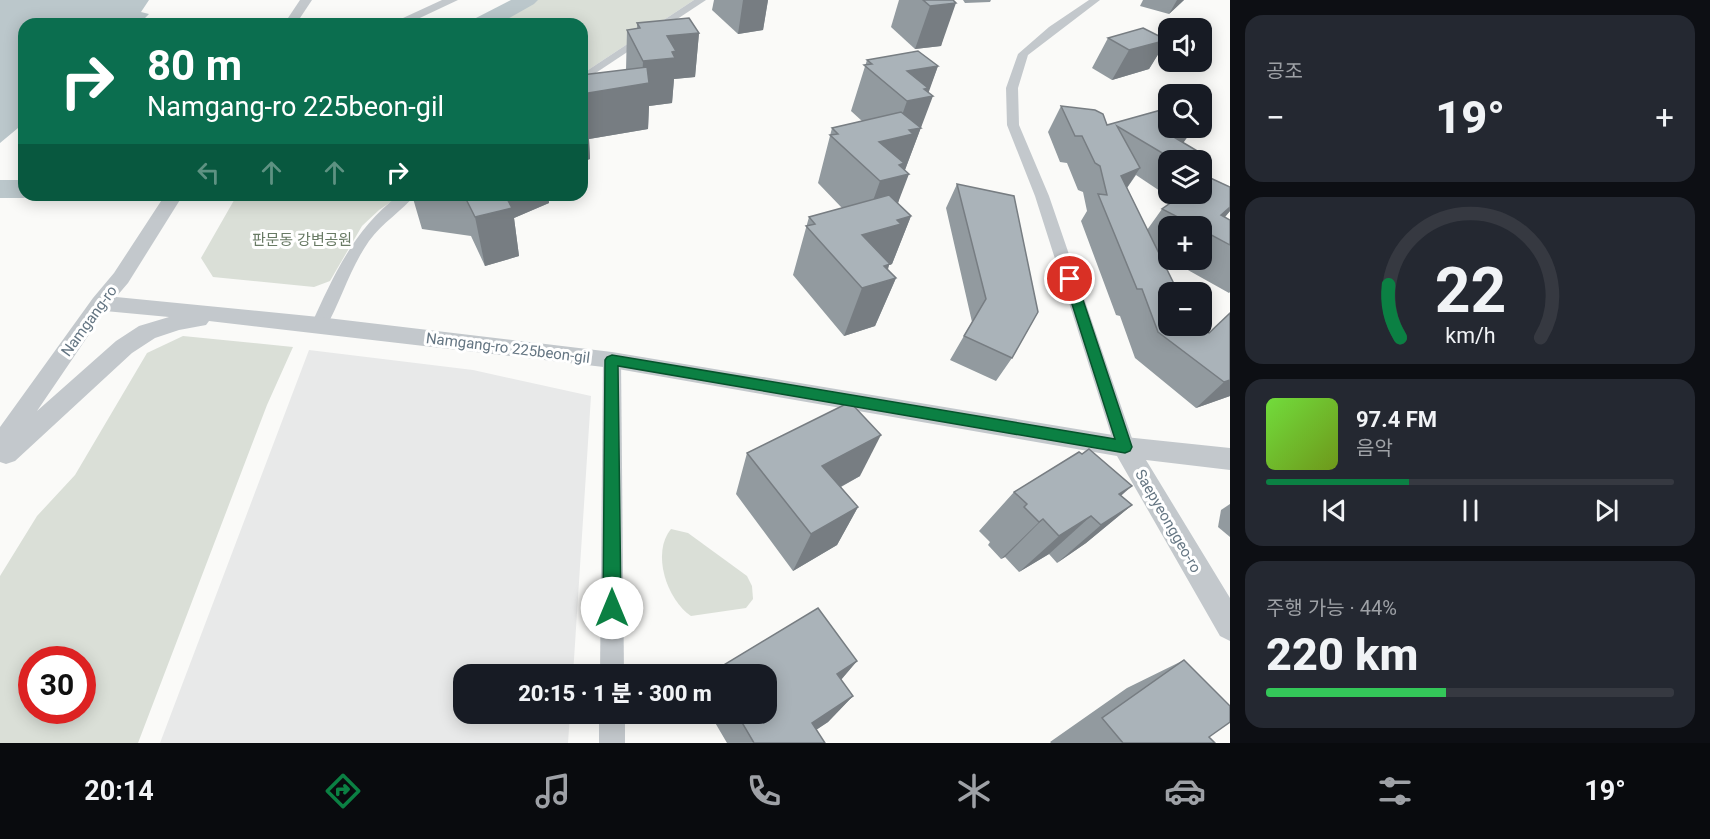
<!DOCTYPE html>
<html lang="ko">
<head>
<meta charset="utf-8">
<style>
  :root { --surface:#171b24; --page:#242831; --text:#f1f3f6; --muted:#9ea1a6; --line:#363941; --accent:#0b8043 }
  body { margin:0; font-family:Roboto,"Noto Sans KR",sans-serif; background:var(--page); color:var(--text); height:100vh; display:flex; flex-direction:column; font-size:22px; white-space:nowrap }
  * { box-sizing:border-box; margin:0 }
  p { font-size:20px; color:var(--muted) }
  .icon { flex:none; width:33px; height:33px; fill:none; stroke:currentColor; stroke-width:2; stroke-linecap:round; stroke-linejoin:round }
  .map { position:relative; flex:1; overflow:hidden }
  .side { display:flex; flex-direction:column; gap:15px; padding:15px; background:#0d0f14; width:480px }
  .side>* { flex:none }
  .top-card { position:absolute; left:18px; top:18px; width:570px; height:183px; border-radius:18px; box-shadow:0 3px 15px #0003; background:#0b6e4f; color:#fff; overflow:hidden }
  .controls { position:absolute; left:1158px; top:18px; display:grid; gap:12px }
  .controls a { display:grid; place-items:center; width:54px; height:54px; border-radius:12px; background:var(--surface); box-shadow:0 3px 15px #0003; font-size:30px }
  .speed { position:absolute; left:18px; top:646px; display:flex; gap:12px; font-size:30px; font-weight:700; text-align:center }
  .speed>* { display:grid; place-content:center; width:78px; height:78px; border-radius:50%; background:var(--surface); box-shadow:0 3px 15px #0003; line-height:1 }
  .speed .limit { border:9px solid #d22; background:#fff; color:#111 }
  .pin { position:absolute; display:grid; place-items:center; width:51px; height:51px; color:#fff; margin:-26px; border:3px solid #fff; border-radius:50%; box-shadow:0 2px 6px #0007 }
  .me { position:absolute; width:66px; margin:-33px; rotate:0deg; stroke-linejoin:round; filter:drop-shadow(0 0 4px #0008) }
  .turn { display:flex; align-items:center; gap:21px; height:126px; padding:0 30px; font-size:27px }
  .turn .icon { width:78px; height:78px; stroke-width:2.5 }
  .turn b { display:block; font-size:42px; line-height:51px }
  .lanes { display:flex; align-items:center; height:57px; padding:0 30px; background:#0003; justify-content:center; gap:30px; direction:ltr }
  .lanes .off { opacity:.35 }
  .big { font-size:45px; font-weight:800; line-height:1.1 }
  .side .widget { flex:1; display:flex; flex-direction:column; justify-content:center; gap:9px; min-width:0; padding:0 21px; border-radius:18px; background:var(--page) }
  .side .dial { align-items:center; gap:0 }
  .dial svg { height:156px; overflow:visible; fill:none; stroke:var(--line); stroke-width:7; stroke-linecap:round; text-anchor:middle }
  .dial text { fill:var(--text); stroke:none }
  .song { display:flex; align-items:center; gap:18px }
  .cover { width:72px; height:72px; border-radius:9px; background:linear-gradient(135deg,hsl(100 70% 55%),hsl(80 70% 35%)) }
  .played { height:6px; border-radius:3px; background:linear-gradient(90deg,var(--accent) 35%,var(--line) 35%) }
  .keys { display:flex; justify-content:space-around; direction:ltr }
  .heat { display:flex; justify-content:space-between; align-items:center; font-size:33px; direction:ltr }
  .charge { height:9px; border-radius:4px; background:linear-gradient(90deg,#34c759 44%,var(--line) 0) }
  .trip { position:absolute; left:453px; top:664px; width:324px; height:60px; border-radius:18px; background:var(--surface); box-shadow:0 3px 15px #0003; font-weight:800; line-height:60px; text-align:center }
  .menu { display:flex; height:96px; justify-content:space-around; align-items:center; background:#090b0e; color:var(--muted) }
  .menu .icon { width:42px; height:42px }
  .menu .current { color:var(--accent) }
  .menu b { font-size:27px; color:var(--text) }
  main { display:flex; flex:1; min-height:0 }
  .map>svg:first-child { display:block }
  .built { fill:#e8e9e9 }
  .green { fill:#dadfd7; fill-rule:evenodd }
  .water { fill:#bbc7cb }
  .lines { fill:none; stroke-linecap:round; stroke-linejoin:round }
  .river { fill:#bbc7cb; fill-rule:evenodd }
  .minor { fill:#c3c8cc; fill-rule:evenodd }
  .tertiary { fill:#c3c8cc; fill-rule:evenodd }
  .wall { fill:#929a9f }
  .shaded-wall { fill:#777d82 }
  .building { fill:#aab3b9; stroke:#777d82; stroke-width:1.5 }
  .route { fill:#0b8043; stroke:#07532c; stroke-width:1.5 }
  .labels { text-anchor:middle; stroke-width:6; stroke-linejoin:round; paint-order:stroke }
  .park-label { font-size:15px; fill:#687a64; stroke:#fff }
  .street-label { font-size:15px; fill:#657683; stroke:#fff }
</style>
</head>
<body>
<main>
<div class="map">
<svg width="1230" height="743" viewBox="0 0 1230 743">
  <rect width="100%" height="100%" fill="#fafaf8"/>
  <!-- built -->
  <path class="built" d="M 309,350 L 473,370 L 591,396 L 573,675 L 464,675 L 464,714 L 570,714 L 568,743 L 160,743 Z"/>
  <!-- green -->
  <g class="green">
    <path d="M 533,0 L 694,0 L 582,74 L 582,24 L 487,24 Z"/>
    <path d="M 237,195 L 401,195 L 379,210 L 362,226 L 330,281 L 314,287 L 213,277 L 201,258 Z"/>
    <path d="M 183,336 L 293,347 L 267,405 L 138,743 L 0,743 L 0,576 L 37,516 L 75,475 L 147,353 ZM 32,660 L 82,660 L 82,711 L 32,711 Z"/>
    <path d="M 671,529 L 688,533 L 747,576 L 752,586 L 753,599 L 746,608 L 691,616 C 667,600 651,553 671,529 Z"/>
  </g>
  <!-- water -->
  <path class="water" d="M 0,0 L 149,0 L 141,12 L 149,14 L 139,24 L 24,24 L 24,123 L 0,143 Z"/>
  <g class="lines">
    <!-- river -->
    <g class="river">
      <path d="M 511,0 L 538,0 L 534,4 L 499,24 L 471,24 L 474,19 Z"/>
      <path d="M 0,180 L 24,180 L 24,195 L 35,195 L 24,198 L 0,198 Z"/>
    </g>
    <!-- minor -->
    <g class="minor">
      <path d="M 694,0 L 706,0 L 582,82 L 582,74 Z"/>
      <path d="M 1089,0 L 1100,0 L 1028,55 L 1018,88 L 1019,125 L 1049,196 L 1135,447 L 1132,453 L 1125,455 L 1118,453 L 1115,447 L 1035,196 L 1007,125 L 1006,88 L 1018,54 L 1049,27 Z"/>
      <path d="M 399,195 L 415,195 C 402,211 383,222 369,241 C 350,268 341,301 325,329 L 313,329 L 311,325 C 334,275 354,229 399,195 Z"/>
      <path d="M 612,353 L 618,355 L 621,360 L 624,675 L 600,675 L 603,360 L 606,355 Z"/>
      <rect x="599" y="714" width="26" height="29"/>
    </g>
    <!-- tertiary -->
    <g class="tertiary">
      <path d="M 300,0 L 312,0 L 296,24 L 284,24 Z"/>
      <path d="M 442,0 L 458,0 L 407,24 L 390,24 Z"/>
      <path d="M 165,195 L 183,195 L 128,283 L 116,297 L 319,317 L 612,352 L 1125,437 L 1230,448 L 1230,470 L 1146,460 L 1230,598 L 1230,641 L 1220,636 L 1117,456 L 612,368 L 209,321 L 206,325 L 179,330 L 155,338 L 132,353 L 15,461 L 6,464 L 0,462 L 0,427 L 93,298 L 114,273 ZM 105,311 L 169,317 L 139,326 L 116,341 L 37,411 Z"/>
    </g>
  </g>
  <!-- wall -->
  <g class="wall">
    <path d="M 714,0 L 768,0 L 763,30 L 738,34 L 712,10 Z"/>
    <path d="M 899,0 L 953,0 L 941,46 L 915,49 L 891,27 Z"/>
    <path d="M 963,0 L 991,0 L 990,2 L 965,3 Z"/>
    <path d="M 1143,0 L 1184,0 L 1169,14 L 1140,6 Z"/>
    <path d="M 637,23 L 699,33 L 695,77 L 674,79 L 672,103 L 649,106 L 648,129 L 589,139 L 590,159 L 587,160 L 587,168 L 582,75 L 626,70 L 627,30 L 637,29 Z"/>
    <path d="M 1108,38 L 1167,40 L 1149,69 L 1112,80 L 1092,68 Z"/>
    <path d="M 867,60 L 938,66 L 928,92 L 921,127 L 905,170 L 898,204 L 911,216 L 892,264 L 889,265 L 888,270 L 896,278 L 875,326 L 844,336 L 793,275 L 809,217 L 842,208 L 818,183 L 832,128 L 862,121 L 851,111 Z"/>
    <path d="M 1061,106 L 1107,125 L 1168,108 L 1183,143 L 1199,152 L 1197,155 L 1209,161 L 1202,171 L 1202,160 L 1168,160 L 1168,194 L 1166,195 L 1136,175 L 1127,188 L 1147,230 L 1162,209 L 1230,187 L 1230,211 L 1225,217 L 1230,220 L 1230,292 L 1229,293 L 1170,260 L 1202,260 L 1202,226 L 1168,226 L 1168,259 L 1159,253 L 1168,326 L 1209,333 L 1230,313 L 1230,396 L 1196,408 L 1135,358 L 1120,316 L 1116,315 L 1081,221 L 1087,211 L 1083,192 L 1078,190 L 1067,163 L 1060,162 L 1048,132 Z"/>
    <path d="M 957,184 L 1012,358 L 996,381 L 950,360 L 972,322 L 946,208 Z"/>
    <path d="M 412,195 L 548,195 L 549,203 L 514,218 L 519,256 L 485,266 L 471,236 L 422,229 Z"/>
    <path d="M 747,453 L 860,476 L 841,487 L 858,507 L 837,545 L 793,571 L 736,494 Z"/>
    <path d="M 1014,492 L 1121,496 L 1132,505 L 1086,543 L 1057,563 L 1049,554 L 1019,572 L 1005,557 L 1001,559 L 988,545 L 990,542 L 979,531 Z"/>
    <path d="M 1230,504 L 1230,537 L 1218,527 L 1221,510 Z"/>
    <path d="M 1184,660 L 1209,737 L 1215,743 L 1051,743 L 1050,742 L 1127,688 Z"/>
    <path d="M 857,661 L 841,680 L 853,696 L 828,722 L 816,730 L 825,743 L 727,743 L 710,714 L 766,714 L 766,675 L 711,675 L 712,672 Z"/>
  </g>
  <!-- shaded-wall -->
  <g class="shaded-wall">
    <path d="M 743,0 L 768,0 L 763,30 L 738,34 Z"/>
    <path d="M 1177,0 L 1184,0 L 1169,14 Z"/>
    <path d="M 956,3 L 941,46 L 915,49 L 930,6 Z"/>
    <path d="M 699,33 L 695,77 L 674,79 L 672,103 L 649,106 L 648,129 L 589,139 L 590,159 L 587,160 L 587,168 L 582,169 L 582,94 L 642,84 L 643,61 L 667,36 Z"/>
    <path d="M 1167,40 L 1149,69 L 1112,80 L 1129,50 Z"/>
    <path d="M 938,66 L 927,97 L 933,96 L 903,175 L 909,174 L 891,221 L 863,229 L 880,181 L 879,142 L 894,138 L 907,101 L 907,71 Z"/>
    <path d="M 1186,128 L 1194,128 L 1181,146 L 1167,133 Z"/>
    <path d="M 1209,161 L 1202,171 L 1202,164 Z"/>
    <path d="M 1140,168 L 1122,195 L 1121,176 Z"/>
    <path d="M 497,195 L 548,195 L 549,203 L 514,218 L 519,256 L 485,266 L 475,217 Z"/>
    <path d="M 1230,207 L 1230,211 L 1212,232 L 1221,215 Z"/>
    <path d="M 911,216 L 892,264 L 889,265 L 883,282 L 896,278 L 875,326 L 844,336 L 862,288 L 862,235 L 897,220 Z"/>
    <path d="M 1230,380 L 1230,396 L 1196,408 L 1224,382 Z"/>
    <path d="M 881,435 L 860,476 L 805,506 L 822,466 Z"/>
    <path d="M 1132,486 L 1095,519 L 1119,494 Z"/>
    <path d="M 1132,505 L 1086,543 L 1057,563 L 1101,525 Z"/>
    <path d="M 858,507 L 837,545 L 793,571 L 811,534 Z"/>
    <path d="M 1091,516 L 1049,554 L 1019,572 L 1059,536 Z"/>
    <path d="M 1043,519 L 1005,557 L 1001,559 L 1039,522 Z"/>
    <path d="M 857,661 L 833,689 L 837,674 Z"/>
    <path d="M 853,696 L 828,722 L 796,743 L 812,723 Z"/>
  </g>
  <!-- building -->
  <g class="building">
    <path d="M 923,0 L 953,0 L 956,3 L 930,6 Z"/>
    <path d="M 689,18 L 699,33 L 667,36 L 676,51 L 672,52 L 675,58 L 643,61 L 627,30 L 640,28 L 637,23 Z"/>
    <path d="M 1143,28 L 1167,40 L 1129,50 L 1108,38 Z"/>
    <path d="M 918,51 L 938,66 L 907,71 L 928,88 L 924,89 L 933,96 L 907,101 L 864,65 L 872,64 L 867,60 Z"/>
    <path d="M 647,67 L 649,83 L 582,94 L 582,75 Z"/>
    <path d="M 582,97 L 588,112 L 583,113 L 586,121 L 582,121 Z"/>
    <path d="M 1061,106 L 1095,110 L 1103,114 L 1107,125 L 1168,108 L 1168,128 L 1187,128 L 1167,133 L 1199,152 L 1195,154 L 1209,161 L 1202,164 L 1202,160 L 1174,160 L 1117,126 L 1140,168 L 1121,176 L 1178,292 L 1168,292 L 1168,326 L 1199,326 L 1209,333 L 1230,313 L 1230,380 L 1224,382 L 1158,332 L 1142,289 L 1137,289 L 1098,194 L 1107,195 L 1100,166 L 1095,163 L 1082,136 L 1075,136 Z"/>
    <path d="M 901,112 L 921,128 L 909,130 L 913,134 L 879,142 L 904,163 L 899,165 L 909,174 L 880,181 L 830,135 L 838,134 L 832,128 Z"/>
    <path d="M 1206,176 L 1230,187 L 1230,207 L 1221,215 L 1230,220 L 1230,245 L 1202,230 L 1202,226 L 1195,226 L 1162,209 L 1183,194 L 1202,194 L 1202,180 Z"/>
    <path d="M 957,184 L 1014,196 L 1038,312 L 1012,358 L 964,336 L 986,299 Z"/>
    <path d="M 464,195 L 505,195 L 512,208 L 475,217 Z"/>
    <path d="M 889,195 L 911,216 L 897,220 L 901,224 L 862,235 L 890,264 L 884,266 L 896,278 L 862,288 L 806,226 L 815,224 L 809,217 Z"/>
    <path d="M 850,402 L 881,435 L 822,466 L 858,507 L 811,534 L 747,453 Z"/>
    <path d="M 1089,449 L 1132,486 L 1119,494 L 1132,505 L 1101,525 L 1091,516 L 1059,536 L 1043,519 L 1039,522 L 1024,507 L 1027,504 L 1014,492 L 1079,452 L 1082,454 Z"/>
    <path d="M 818,608 L 857,661 L 837,674 L 853,696 L 812,723 L 825,743 L 754,743 L 737,714 L 766,714 L 766,675 L 713,675 L 712,672 Z"/>
    <path d="M 1184,660 L 1230,706 L 1230,722 L 1209,737 L 1215,743 L 1123,743 L 1102,718 Z"/>
  </g>
  <!-- route -->
  <path class="route" d="M 1070,275 L 1076,279 L 1132,447 L 1130,451 L 1125,453 L 618,366 L 621,608 L 618,614 L 612,616 L 605,614 L 603,608 L 605,360 L 607,357 L 612,355 L 1115,439 L 1064,279 Z"/>
  <g class="labels">
    <!-- park labels -->
    <g class="park-label">
      <text x="302" y="245">판문동 강변공원</text>
    </g>
    <!-- street labels -->
    <g class="street-label">
      <text transform="translate(89 321) rotate(-54)" y="5">Namgang-ro</text>
      <text transform="translate(508 348) rotate(7)" y="5">Namgang-ro 225beon-gil</text>
      <text transform="translate(1168 521) rotate(60)" y="5">Saepyeonggeo-ro</text>
    </g>
  </g>
</svg>
<div class="controls">
<a><svg class="icon" aria-label="sound" viewBox="0 0 24 24"><path d="M4 9h4l5-4v14l-5-4H4zM17 9q2 3 0 6"/></svg></a>
<a><svg class="icon" aria-label="search" viewBox="0 0 24 24"><circle cx="10" cy="10" r="6"/><path d="M15 15l6 6"/></svg></a>
<a><svg class="icon" aria-label="layers" viewBox="0 0 24 24"><path d="M12 4l9 5-9 5-9-5zM3 14l9 5 9-5"/></svg></a>
<a>+</a>
<a>−</a>
</div>
<div class="speed"><div class="limit">30</div></div>
<div class="pin" style="left:1070px;top:279px;background:#d93025"><svg class="icon" aria-label="arrive" viewBox="0 0 24 24"><path d="M6 21V4h12l-3 4 3 4H6"/></svg></div>
<svg class="me" style="left:612px;top:608px" viewBox="-20 -20 40 40"><circle r="19" fill="#fff"/><path d="M0-13L10 11 0 6-10 11z" fill="#0b8043"/></svg>
<div class="trip">20:15 · 1 분 · 300 m</div>
<div class="top-card">
<div class="turn"><svg class="icon" aria-label="right" viewBox="0 0 24 24"><path d="M7 20v-9h11M14 6l5 5-5 5"/></svg><div><b>80 m</b>Namgang-ro 225beon-gil</div></div>
<div class="lanes"><svg class="icon off" aria-label="left" viewBox="0 0 24 24"><path d="M17 20v-9H6M10 6l-5 5 5 5"/></svg><svg class="icon off" aria-label="ahead" viewBox="0 0 24 24"><path d="M12 20V5M6 11l6-6 6 6"/></svg><svg class="icon off" aria-label="ahead" viewBox="0 0 24 24"><path d="M12 20V5M6 11l6-6 6 6"/></svg><svg class="icon" aria-label="right" viewBox="0 0 24 24"><path d="M7 20v-9h11M14 6l5 5-5 5"/></svg></div>
</div>
</div>
<section class="side">
<div class="widget"><p>공조</p>
<div class="heat"><a>−</a><b class="big">19°</b><a>+</a></div>
</div>
<div class="widget dial"><svg viewBox="0 0 100 80">
<path d="M14 69A42 42 0 1 1 86 69"/>
<path d="M14 69A42 42 0 0 1 8 42" stroke="#0b8043"/>
<text x="50" y="56" font-size="32" font-weight="700">22</text>
<text x="50" y="72" font-size="11">km/h</text>
</svg></div>
<div class="widget">
<div class="song"><i class="cover"></i><div><b>97.4 FM</b><p>음악</p></div></div>
<div class="played"></div>
<div class="keys"><svg class="icon" aria-label="previous" viewBox="0 0 24 24"><path d="M18 5L8 12l10 7zM5 5v14"/></svg><svg class="icon" aria-label="pause" viewBox="0 0 24 24"><path d="M8 5v14M16 5v14"/></svg><svg class="icon" aria-label="next" viewBox="0 0 24 24"><path d="M6 5l10 7-10 7zM19 5v14"/></svg></div>
</div>
<div class="widget"><p>주행 가능 · 44%</p><b class="big">220 km</b><div class="charge"></div></div>
</section>
</main>
<nav class="menu">
<b>20:14</b>
<svg class="icon current" aria-label="directions" viewBox="0 0 24 24"><path d="M12 3l9 9-9 9-9-9zM9 14v-3h6M13 9l2 2-2 2"/></svg>
<svg class="icon" aria-label="music" viewBox="0 0 24 24"><path d="M9 18V5l10-2v13"/><circle cx="6" cy="18" r="3"/><circle cx="16" cy="16" r="3"/></svg>
<svg class="icon" aria-label="phone" viewBox="0 0 24 24"><path d="M5 4h4l2 5-3 2q2 4 5 5l2-3 5 2v4C11 20 4 13 5 4z"/></svg>
<svg class="icon" aria-label="climate" viewBox="0 0 24 24"><path d="M12 3v18M4 7l16 10M4 17L20 7"/></svg>
<svg class="icon" aria-label="car" viewBox="0 0 24 24"><path d="M5 17H2v-5l4-1 3-4h7l3 4 3 1v5h-3M9 17h6M6 11h13"/><circle cx="7" cy="17" r="2"/><circle cx="17" cy="17" r="2"/></svg>
<svg class="icon" aria-label="filters" viewBox="0 0 24 24"><path d="M4 7h16M4 17h16"/><circle cx="9" cy="7" r="2"/><circle cx="15" cy="17" r="2"/></svg>
<b>19°</b>
</nav>
</body>
</html>
